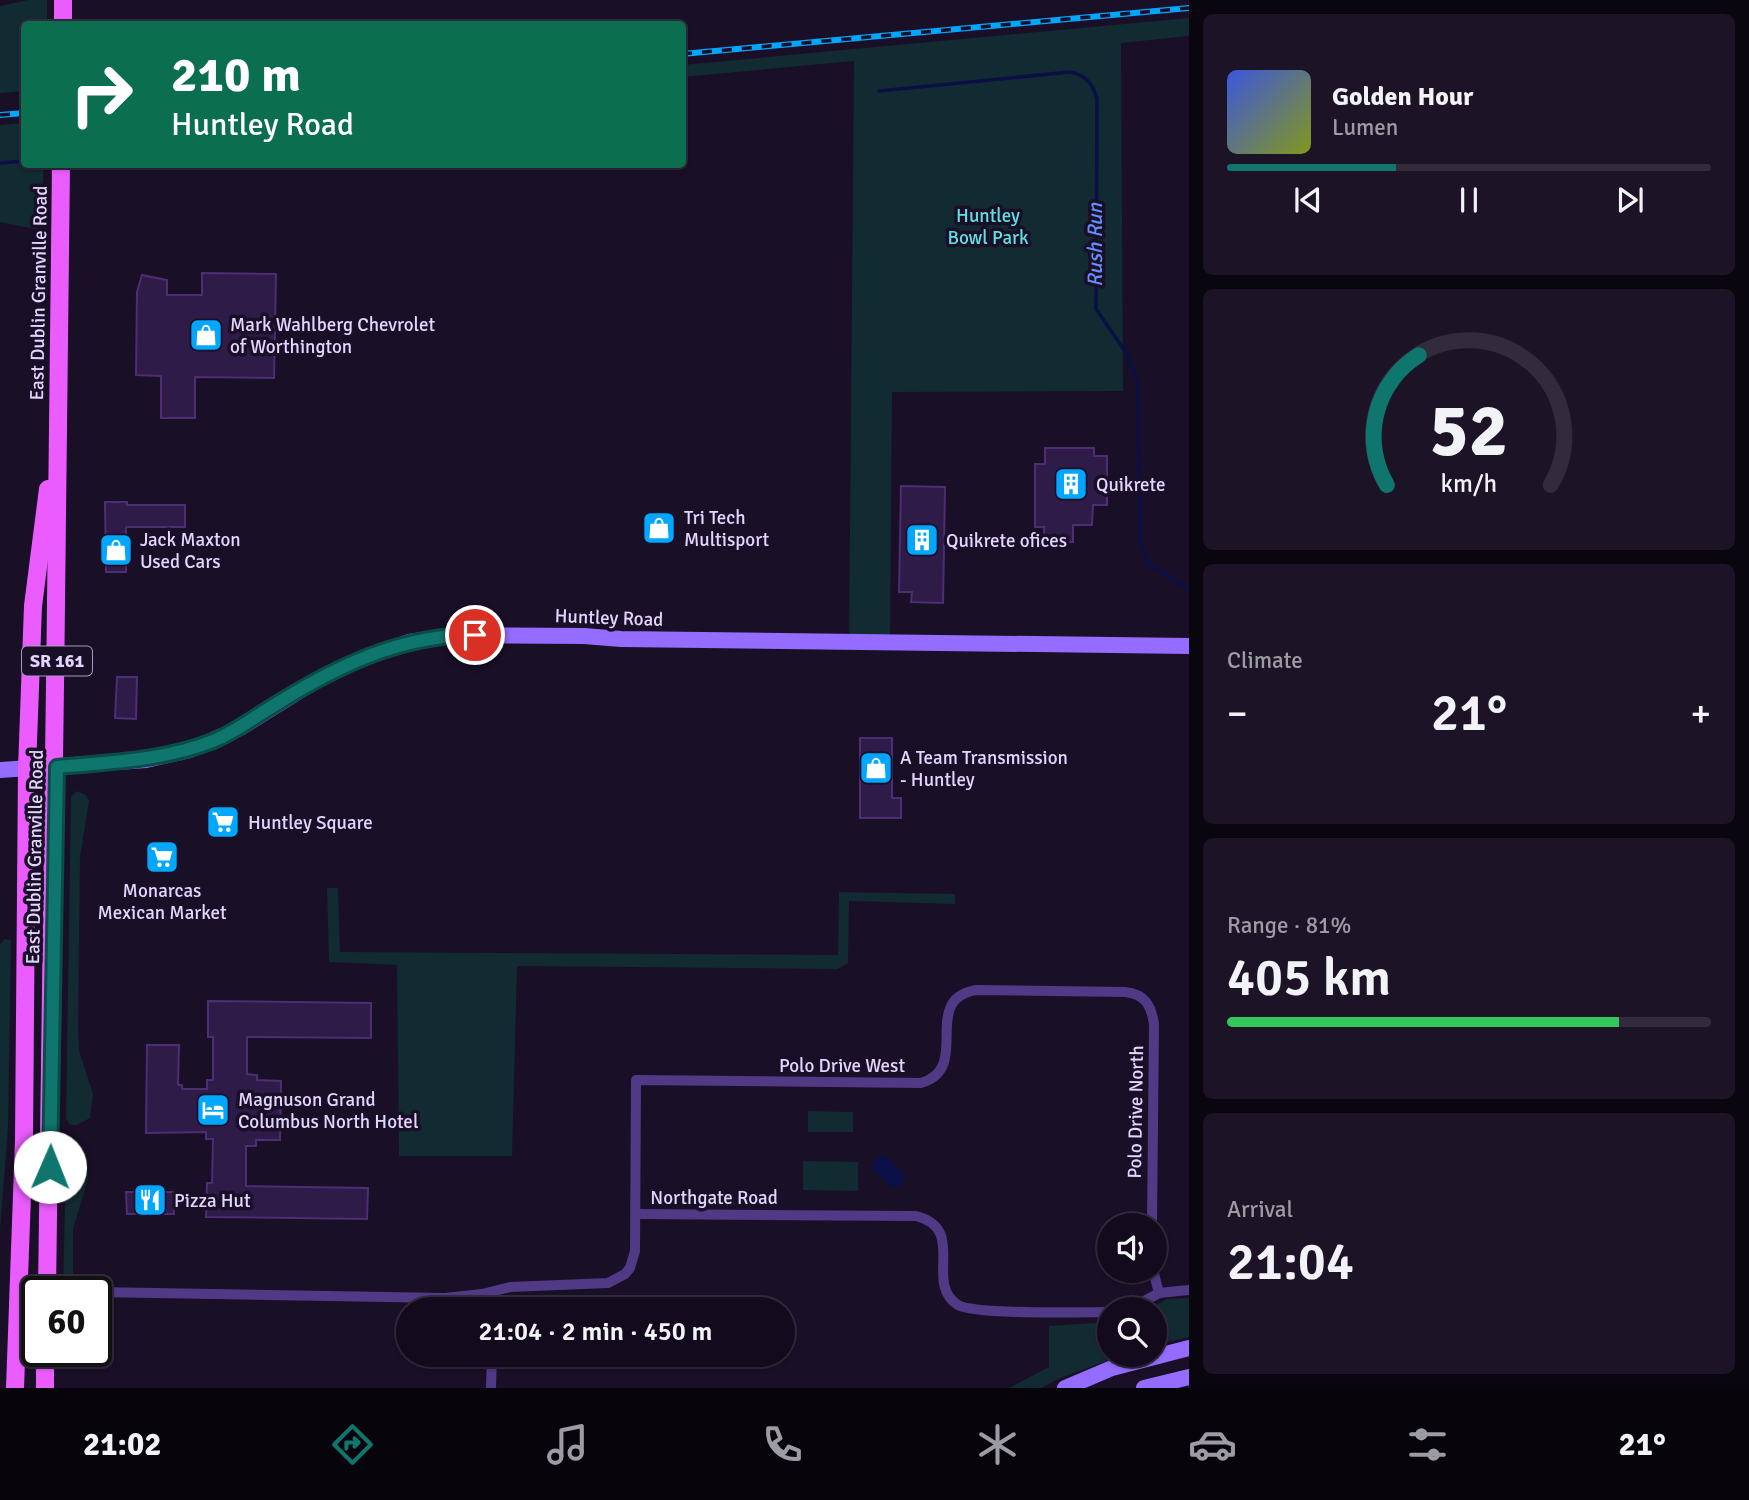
<!DOCTYPE html>
<html lang="en">
<head>
<meta charset="utf-8">
<style>
  :root { --surface:#130b1d; --page:#1c1426; --text:#f1f3f6; --muted:#9d9ba4; --line:#322b3b; --accent:#0f766e }
  body { margin:0; font-family:Signika,sans-serif; background:var(--page); color:var(--text); height:100vh; display:flex; flex-direction:column; font-size:26px; white-space:nowrap }
  * { box-sizing:border-box; margin:0 }
  p { font-size:23px; color:var(--muted) }
  .icon { flex:none; width:38px; height:38px; fill:none; stroke:currentColor; stroke-width:2; stroke-linecap:round; stroke-linejoin:round }
  .map { position:relative; flex:1; overflow:hidden }
  .details { display:flex; flex-direction:column; gap:14px; padding:14px; background:#0a0610; width:560px }
  .details>* { flex:none }
  .top-card { position:absolute; left:21px; top:21px; width:665px; height:147px; border-radius:7px; box-shadow:0 2px 5px #0004,0 0 0 2px var(--line); background:#0b6e4f; color:#fff; overflow:hidden }
  .tools { position:absolute; left:1097px; top:1213px; display:grid; gap:14px }
  .tools a { display:grid; place-items:center; width:70px; height:70px; border-radius:50%; background:var(--surface); box-shadow:0 2px 5px #0004,0 0 0 2px var(--line); font-size:35px }
  .speed { position:absolute; left:21px; top:1276px; display:flex; gap:14px; font-size:35px; font-weight:700; text-align:center }
  .speed>* { display:grid; place-content:center; width:91px; height:91px; border-radius:50%; background:var(--surface); box-shadow:0 2px 5px #0004,0 0 0 2px var(--line); line-height:1 }
  .speed .limit { border:4px solid #111; border-radius:10px; background:#fff; color:#111 }
  .pin { position:absolute; display:grid; place-items:center; width:60px; height:60px; color:#fff; margin:-30px; border:4px solid #fff; border-radius:50%; box-shadow:0 2px 7px #0007 }
  .me { position:absolute; width:77px; margin:-38px; rotate:1deg; stroke-linejoin:round; filter:drop-shadow(0 0 5px #0008) }
  .turn { display:flex; align-items:center; gap:24px; height:147px; padding:0 35px; font-size:32px }
  .turn .icon { width:91px; height:91px; stroke-width:2.5 }
  .turn b { display:block; font-size:49px; line-height:60px }
  .big { font-size:52px; font-weight:600; line-height:1.1 }
  .details .card { flex:1; display:flex; flex-direction:column; justify-content:center; gap:10px; min-width:0; padding:0 24px; border-radius:10px; background:var(--page) }
  .details .dial { align-items:center; gap:0 }
  .dial svg { height:182px; overflow:visible; fill:none; stroke:var(--line); stroke-width:7; stroke-linecap:round; text-anchor:middle }
  .dial text { fill:var(--text); stroke:none }
  .song { display:flex; align-items:center; gap:21px }
  .cover { width:84px; height:84px; border-radius:10px; background:linear-gradient(135deg,hsl(230 70% 55%),hsl(70 70% 35%)) }
  .played { height:7px; border-radius:4px; background:linear-gradient(90deg,var(--accent) 35%,var(--line) 35%) }
  .keys { display:flex; justify-content:space-around; direction:ltr }
  .heat { display:flex; justify-content:space-between; align-items:center; font-size:38px; direction:ltr }
  .charge { height:10px; border-radius:5px; background:linear-gradient(90deg,#34c759 81%,var(--line) 0) }
  .trip { position:absolute; left:396px; top:1297px; width:399px; height:70px; border-radius:35px; background:var(--surface); box-shadow:0 2px 5px #0004,0 0 0 2px var(--line); font-weight:600; line-height:70px; text-align:center }
  .menu { display:flex; height:112px; justify-content:space-around; align-items:center; background:#08040c; color:var(--muted) }
  .menu .icon { width:49px; height:49px }
  .menu .active { color:var(--accent) }
  .menu b { font-size:32px; color:var(--text) }
  main { display:flex; flex:1; min-height:0 }
  .map>svg:first-child { display:block }
  .green { fill:#122a31 }
  .water { fill:#0a1045 }
  .lines { fill:none; stroke-linecap:round; stroke-linejoin:round }
  .stream { stroke:#0a1045; stroke-width:3.5 }
  .building { fill:#2f1b48; stroke:#4d2d74; stroke-width:2 }
  .street { stroke:#503a86; stroke-width:10 }
  .secondary { stroke:#946cff; stroke-width:16 }
  .primary { stroke:#eb5cff; stroke-width:18 }
  .rail-casing { stroke:#01a6ff; stroke-width:6 }
  .rail { stroke:#190f27; stroke-width:3.5; stroke-dasharray:10; stroke-linecap:butt }
  .route-casing { stroke:#0a4d48; stroke-width:18 }
  .route { stroke:#0f766e; stroke-width:12 }
  .labels { text-anchor:middle; stroke-width:7; stroke-linejoin:round; paint-order:stroke }
  .shield { fill:#190f27; stroke:#a79abe; stroke-width:2 }
  .shield-label { font-size:18px; font-weight:bold; fill:#e4d5ff }
  .park-label { font-size:19px; fill:#5fe1e1; stroke:#190f27 }
  .street-label { font-size:19px; fill:#e4d5ff; stroke:#190f27 }
  .poi-label { font-size:19px; fill:#e4d5ff; stroke:#190f27; text-anchor:start }
  .water-label { font-size:21px; font-style:italic; fill:#638fff; stroke:#190f27 }
</style>
</head>
<body>
<main>
<div class="map">
<svg width="1189" height="1388" viewBox="0 0 1189 1388">
  <rect width="100%" height="100%" fill="#190f27"/>
  <!-- green -->
  <g class="green">
    <path d="M 28,0 L 47,0 L 47,24 L 24,24 L 24,91 L 0,93 L 0,6 Z"/>
    <path d="M 1189,18 L 1189,36 L 1121,43 L 1123,391 L 892,392 L 890,642 L 849,642 L 854,61 L 683,77 L 682,65 Z"/>
    <path d="M 24,123 L 24,164 L 44,165 L 40,230 L 0,222 L 0,125 Z"/>
    <path d="M 77,791 L 86,795 L 89,801 L 80,857 L 78,1026 L 79,1051 L 93,1094 L 90,1118 L 77,1125 L 70,1125 L 66,1119 L 71,797 Z"/>
    <path d="M 327,888 L 338,888 L 340,952 L 838,955 L 839,892 L 955,894 L 955,904 L 849,901 L 848,963 L 838,969 L 517,966 L 512,1156 L 399,1156 L 397,965 L 329,962 Z"/>
    <path d="M 5,939 L 11,940 L 8,1128 L 0,1230 L 0,944 Z"/>
    <path d="M 808,1111 L 853,1112 L 853,1132 L 808,1132 Z"/>
    <path d="M 79,1150 L 87,1159 L 88,1179 L 73,1229 L 73,1291 L 63,1291 L 66,1157 L 70,1152 Z"/>
    <path d="M 803,1161 L 858,1162 L 858,1191 L 803,1190 Z"/>
    <path d="M 1189,1298 L 1189,1337 L 1155,1345 L 1155,1309 L 1149,1309 L 1167,1299 Z"/>
    <path d="M 1109,1322 L 1110,1354 L 1123,1355 L 1060,1378 L 1041,1388 L 1009,1388 L 1049,1367 L 1049,1326 Z"/>
  </g>
  <!-- water -->
  <path class="water" d="M 880,1156 L 886,1156 L 904,1175 L 904,1181 L 897,1188 L 891,1187 L 872,1169 L 873,1162 Z"/>
  <g class="lines">
    <!-- stream -->
    <g class="stream">
      <path d="M 879,91 L 1070,72 C 1086,75 1093,84 1097,99 L 1096,309 L 1127,354 L 1138,383 L 1140,545 L 1149,564 L 1189,589"/>
      <path d="M 0,163 L 24,161"/>
    </g>
  </g>
  <!-- building -->
  <g class="building">
    <path d="M 202,273 L 276,274 L 274,378 L 195,377 L 195,418 L 161,418 L 161,376 L 136,375 L 137,292 L 142,275 L 167,280 L 167,295 L 202,295 Z"/>
    <path d="M 1045,448 L 1094,448 L 1094,456 L 1107,456 L 1107,505 L 1093,505 L 1092,525 L 1073,525 L 1073,542 L 1044,542 L 1044,527 L 1035,527 L 1035,464 L 1045,464 Z"/>
    <path d="M 901,486 L 945,487 L 943,603 L 911,602 L 912,592 L 899,592 Z"/>
    <path d="M 105,502 L 127,502 L 127,505 L 185,505 L 185,527 L 126,527 L 126,572 L 106,572 Z"/>
    <path d="M 117,677 L 137,677 L 136,719 L 115,718 Z"/>
    <path d="M 860,738 L 892,738 L 892,798 L 901,798 L 901,818 L 860,818 Z"/>
    <path d="M 208,1001 L 371,1003 L 371,1038 L 247,1037 L 247,1074 L 257,1075 L 257,1080 L 281,1081 L 280,1140 L 256,1140 L 256,1146 L 246,1146 L 246,1186 L 368,1188 L 367,1219 L 206,1217 L 207,1183 L 212,1183 L 213,1139 L 206,1139 L 206,1132 L 146,1133 L 147,1045 L 179,1045 L 178,1085 L 182,1085 L 182,1089 L 207,1089 L 207,1080 L 213,1080 L 213,1037 L 208,1037 Z"/>
    <path d="M 126,1192 L 173,1192 L 174,1214 L 127,1214 Z"/>
  </g>
  <g class="lines">
    <!-- street -->
    <g class="street">
      <path d="M 637,1214 L 916,1216 C 968,1229 923,1283 958,1305 C 974,1315 1084,1312 1110,1312"/>
      <path d="M 1153,1270 L 1159,1293"/>
      <path d="M 80,1291 L 88,1292"/>
      <path d="M 96,1292 L 445,1298 L 482,1294 L 510,1287 L 608,1283 L 625,1274 L 630,1268 L 635,1251 L 636,1080 L 921,1083 C 973,1068 919,1000 976,990 L 1125,992 C 1145,994 1151,1005 1154,1024 L 1152,1225"/>
      <path d="M 482,1294 L 485,1309"/>
      <path d="M 1130,1309 L 1159,1293 L 1189,1290"/>
      <path d="M 491,1388 L 492,1354"/>
    </g>
    <!-- secondary -->
    <g class="secondary">
      <path d="M 0,770 L 146,760 L 190,750 L 240,728 L 317,680 L 361,659 L 409,642 L 459,635 L 584,636 L 621,639 L 1189,646"/>
      <path d="M 1065,1388 L 1112,1368 L 1189,1348"/>
      <path d="M 1144,1388 L 1189,1377"/>
    </g>
    <!-- primary -->
    <g class="primary">
      <path d="M 63,24 L 63,0"/>
      <path d="M 47,1292 C 55,916 55,540 61,164"/>
      <path d="M 15,1388 L 24,1140 L 27,769 L 33,606 L 48,489"/>
      <path d="M 45,1388 L 45,1351"/>
    </g>
    <defs>
      <g id="rail">
        <path d="M 682,54 L 1189,8"/>
        <path d="M 0,115 L 24,113"/>
      </g>
    </defs>
    <!-- rail casing -->
    <use href="#rail" class="rail-casing"/>
    <!-- rail -->
    <use href="#rail" class="rail"/>
  </g>
  <g class="lines">
    <defs>
      <path id="route" d="M 50,1167 L 57,767 C 110,762 162,761 213,741 C 235,732 253,718 273,706 C 335,667 400,635 475,635"/>
    </defs>
    <!-- route casing -->
    <use href="#route" class="route-casing"/>
    <!-- route -->
    <use href="#route" class="route"/>
  </g>
  <!-- icons -->
  <defs>
    <symbol id="shop-square" viewBox="-11 -11 22 22"><rect x="-9" y="-9" width="18" height="18" rx="4" fill="#01a6ff" stroke="#190f27"/><path d="M-5-2.5h2.3a2.7 3.5 0 0 1 5.4 0H5L5.5 6h-11ZM-1.5-2.5h3a1.5 2.3 0 0 0-3 0Z" fill="#fff"/></symbol>
    <symbol id="building-square" viewBox="-11 -11 22 22"><rect x="-9" y="-9" width="18" height="18" rx="4" fill="#01a6ff" stroke="#190f27"/><path d="M-4-6H4V6H1V3H-1V6H-4ZM-2.5-4.3h1.7v1.8h-1.7ZM.8-4.3h1.7v1.8H.8ZM-2.5-1h1.7V.8h-1.7ZM.8-1h1.7V.8H.8Z" fill="#fff"/></symbol>
    <symbol id="supermarket-square" viewBox="-11 -11 22 22"><rect x="-9" y="-9" width="18" height="18" rx="4" fill="#01a6ff" stroke="#190f27"/><path d="M-6-5.5h2.5l.6 2H6L4.5 2H-2.5L-4.4-4H-6ZM-1.5 3.2a1.3 1.3 0 1 0 .1 0ZM3 3.2a1.3 1.3 0 1 0 .1 0Z" fill="#fff"/></symbol>
    <symbol id="hotel-square" viewBox="-11 -11 22 22"><rect x="-9" y="-9" width="18" height="18" rx="4" fill="#01a6ff" stroke="#190f27"/><path d="M-6-4.5h1.5V1H6V5H4.5V3h-9V5H-6ZM-4 0a1.8 1.8 0 1 1 3.6 0ZM.5 0V-2.5h3Q6-2.5 6 0Z" fill="#fff"/></symbol>
    <symbol id="restaurant-square" viewBox="-11 -11 22 22"><rect x="-9" y="-9" width="18" height="18" rx="4" fill="#01a6ff" stroke="#190f27"/><path d="M-5-6h1v4h1v-4h1v4h1v-4h1v5L-1.5 .5V6h-2V.5L-5-1ZM5-6V6H3V1.5H1.5Q1.5-4 5-6Z" fill="#fff"/></symbol>
  </defs>
  <g fill-rule="evenodd">
    <use href="#shop-square" x="187" y="316" width="38" height="38"/>
    <use href="#building-square" x="1052" y="465" width="38" height="38"/>
    <use href="#shop-square" x="640" y="509" width="38" height="38"/>
    <use href="#building-square" x="903" y="521" width="38" height="38"/>
    <use href="#shop-square" x="97" y="531" width="38" height="38"/>
    <use href="#shop-square" x="857" y="749" width="38" height="38"/>
    <use href="#supermarket-square" x="204" y="803" width="38" height="38"/>
    <use href="#supermarket-square" x="143" y="838" width="38" height="38"/>
    <use href="#hotel-square" x="194" y="1091" width="38" height="38"/>
    <use href="#restaurant-square" x="131" y="1181" width="38" height="38"/>
  </g>
  <g class="labels">
    <!-- shield labels -->
    <rect class="shield" x="22" y="646.5" width="70" height="29" rx="5"/>
    <g class="shield-label">
      <text x="57" y="667">SR 161</text>
    </g>
    <!-- park labels -->
    <g class="park-label">
      <text x="988" y="222">Huntley<tspan x="988" dy="22">Bowl Park</tspan></text>
    </g>
    <!-- street labels -->
    <g class="street-label">
      <text transform="translate(38 293) rotate(-89)" y="7">East Dublin Granville Road</text>
      <text transform="translate(609 617) rotate(2)" y="7">Huntley Road</text>
      <text transform="translate(34 857) rotate(-89)" y="7">East Dublin Granville Road</text>
      <text x="842" y="1072">Polo Drive West</text>
      <text transform="translate(1135 1112) rotate(-89)" y="7">Polo Drive North</text>
      <text x="714" y="1204">Northgate Road</text>
    </g>
    <!-- poi labels -->
    <g class="poi-label">
      <text x="230" y="331">Mark Wahlberg Chevrolet<tspan x="230" dy="22">of Worthington</tspan></text>
      <text x="1096" y="491">Quikrete</text>
      <text x="684" y="524">Tri Tech<tspan x="684" dy="22">Multisport</tspan></text>
      <text x="140" y="546">Jack Maxton<tspan x="140" dy="22">Used Cars</tspan></text>
      <text x="946" y="547">Quikrete ofices</text>
      <text x="900" y="764">A Team Transmission<tspan x="900" dy="22">- Huntley</tspan></text>
      <text x="248" y="829">Huntley Square</text>
      <text x="162" y="897" text-anchor="middle">Monarcas<tspan x="162" dy="22">Mexican Market</tspan></text>
      <text x="238" y="1106">Magnuson Grand<tspan x="238" dy="22">Columbus North Hotel</tspan></text>
      <text x="174" y="1207">Pizza Hut</text>
    </g>
    <!-- water labels -->
    <g class="water-label">
      <text transform="translate(1095 245) rotate(-90)" y="7">Rush Run</text>
    </g>
  </g>
</svg>
<div class="tools">
<a><svg class="icon" aria-label="sound" viewBox="0 0 24 24"><path d="M4 9h4l5-4v14l-5-4H4zM17 9q2 3 0 6"/></svg></a>
<a><svg class="icon" aria-label="search" viewBox="0 0 24 24"><circle cx="10" cy="10" r="6"/><path d="M15 15l6 6"/></svg></a>
</div>
<div class="speed"><div class="limit">60</div></div>
<div class="pin" style="left:475px;top:635px;background:#d93025"><svg class="icon" aria-label="arrive" viewBox="0 0 24 24"><path d="M6 21V4h12l-3 4 3 4H6"/></svg></div>
<svg class="me" style="left:50px;top:1167px" viewBox="-20 -20 40 40"><circle r="19" fill="#fff"/><path d="M0-13L10 11 0 6-10 11z" fill="#0f766e"/></svg>
<div class="trip">21:04 · 2 min · 450 m</div>
<div class="top-card">
<div class="turn"><svg class="icon" aria-label="right" viewBox="0 0 24 24"><path d="M7 20v-9h11M14 6l5 5-5 5"/></svg><div><b>210 m</b>Huntley Road</div></div>
</div>
</div>
<section class="details">
<div class="card">
<div class="song"><i class="cover"></i><div><b>Golden Hour</b><p>Lumen</p></div></div>
<div class="played"></div>
<div class="keys"><svg class="icon" aria-label="previous" viewBox="0 0 24 24"><path d="M18 5L8 12l10 7zM5 5v14"/></svg><svg class="icon" aria-label="pause" viewBox="0 0 24 24"><path d="M8 5v14M16 5v14"/></svg><svg class="icon" aria-label="next" viewBox="0 0 24 24"><path d="M6 5l10 7-10 7zM19 5v14"/></svg></div>
</div>
<div class="card dial"><svg viewBox="0 0 100 80">
<path d="M14 69A42 42 0 1 1 86 69"/>
<path d="M14 69A42 42 0 0 1 28 12" stroke="#0f766e"/>
<text x="50" y="56" font-size="32" font-weight="700">52</text>
<text x="50" y="72" font-size="11">km/h</text>
</svg></div>
<div class="card"><p>Climate</p>
<div class="heat"><a>−</a><b class="big">21°</b><a>+</a></div>
</div>
<div class="card"><p>Range · 81%</p><b class="big">405 km</b><div class="charge"></div></div>
<div class="card"><p>Arrival</p><b class="big">21:04</b></div>
</section>
</main>
<nav class="menu">
<b>21:02</b>
<svg class="icon active" aria-label="directions" viewBox="0 0 24 24"><path d="M12 3l9 9-9 9-9-9zM9 14v-3h6M13 9l2 2-2 2"/></svg>
<svg class="icon" aria-label="music" viewBox="0 0 24 24"><path d="M9 18V5l10-2v13"/><circle cx="6" cy="18" r="3"/><circle cx="16" cy="16" r="3"/></svg>
<svg class="icon" aria-label="phone" viewBox="0 0 24 24"><path d="M5 4h4l2 5-3 2q2 4 5 5l2-3 5 2v4C11 20 4 13 5 4z"/></svg>
<svg class="icon" aria-label="climate" viewBox="0 0 24 24"><path d="M12 3v18M4 7l16 10M4 17L20 7"/></svg>
<svg class="icon" aria-label="car" viewBox="0 0 24 24"><path d="M5 17H2v-5l4-1 3-4h7l3 4 3 1v5h-3M9 17h6M6 11h13"/><circle cx="7" cy="17" r="2"/><circle cx="17" cy="17" r="2"/></svg>
<svg class="icon" aria-label="filters" viewBox="0 0 24 24"><path d="M4 7h16M4 17h16"/><circle cx="9" cy="7" r="2"/><circle cx="15" cy="17" r="2"/></svg>
<b>21°</b>
</nav>
</body>
</html>
